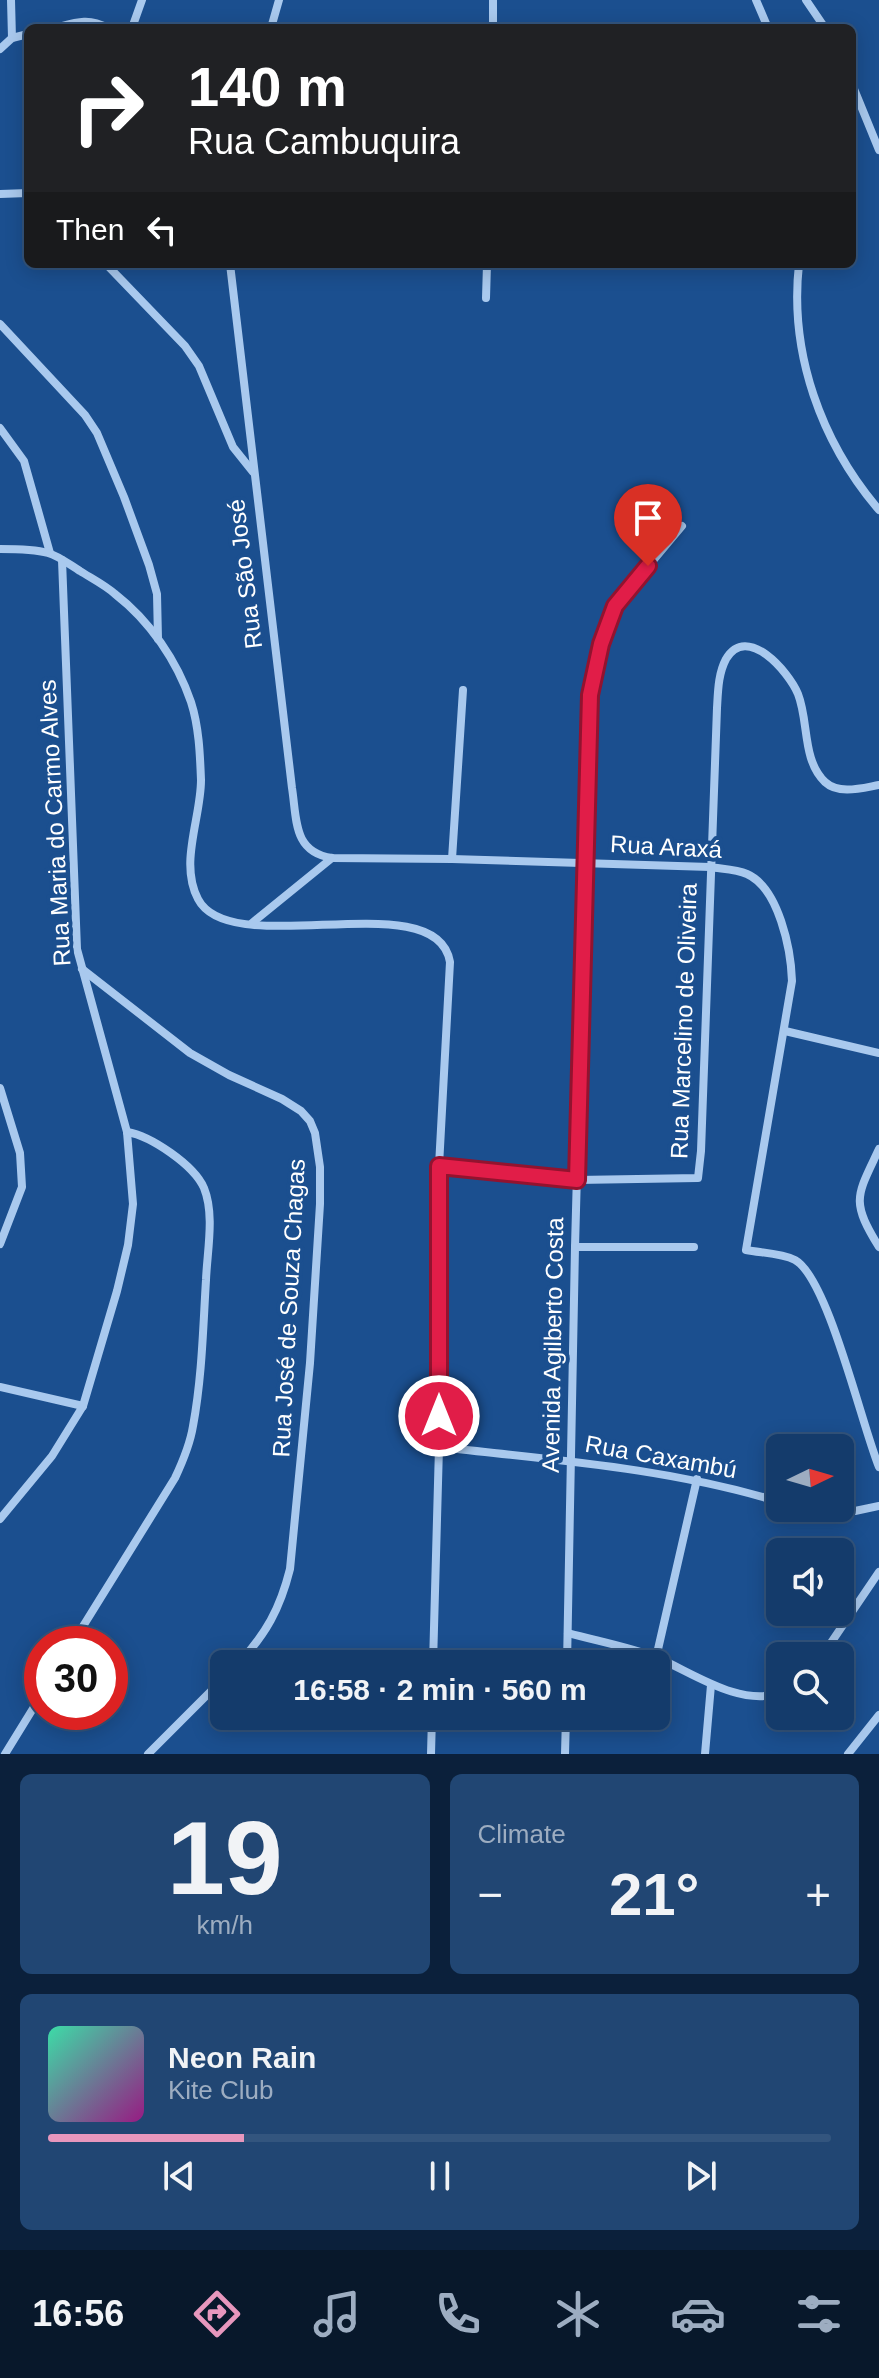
<!DOCTYPE html>
<html lang="en">
<head>
<meta charset="utf-8">
<style>
  :root { --surface:#143b6b; --page:#214673; --text:#f1f3f6; --muted:#9dadc1; --line:#33557e; --accent:#e797bd }
  body { margin:0; font-family:Arial,sans-serif; background:var(--page); color:var(--text); height:100vh; display:flex; flex-direction:column; font-size:30px; white-space:nowrap }
  * { box-sizing:border-box; margin:0 }
  p { font-size:26px; color:var(--muted) }
  .icon { flex:none; width:44px; height:44px; fill:none; stroke:currentColor; stroke-width:2; stroke-linecap:round; stroke-linejoin:round }
  .map { position:relative; height:1754px; overflow:hidden }
  .panel { display:flex; flex-direction:column; gap:20px; padding:20px; background:#0b203b; flex:1 }
  .panel>* { flex:none }
  .banner { position:absolute; left:24px; top:24px; width:832px; height:244px; border-radius:12px; box-shadow:0 4px 20px #0003,0 0 0 2px var(--line); background:#202124; color:#fff; overflow:hidden }
  .needle { width:52px; rotate:85deg }
  .fabs { position:absolute; left:766px; top:1434px; display:grid; gap:16px }
  .fabs a { display:grid; place-items:center; width:88px; height:88px; border-radius:12px; background:var(--surface); box-shadow:0 4px 20px #0003,0 0 0 2px var(--line); font-size:40px }
  .speed { position:absolute; left:24px; top:1626px; display:flex; gap:16px; font-size:40px; font-weight:700; text-align:center }
  .speed>* { display:grid; place-content:center; width:104px; height:104px; border-radius:50%; background:var(--surface); box-shadow:0 4px 20px #0003,0 0 0 2px var(--line); line-height:1 }
  .speed .limit { border:12px solid #d22; background:#fff; color:#111 }
  .pin { position:absolute; display:grid; place-items:center; width:68px; height:68px; color:#fff; margin:-82px -34px; border-radius:50% 50% 50% 0; rotate:-45deg; box-shadow:0 0 8px #0007 }
  .pin .icon { rotate:45deg }
  .me { position:absolute; width:88px; margin:-44px; rotate:0deg; stroke-linejoin:round; filter:drop-shadow(0 0 6px #0008) }
  .turn { display:flex; align-items:center; gap:28px; height:168px; padding:0 32px; font-size:36px }
  .turn .icon { width:104px; height:104px; stroke-width:2.5 }
  .turn b { display:block; font-size:56px; line-height:68px }
  .then { display:flex; align-items:center; height:76px; padding:0 32px; background:#0003; gap:16px; font-size:30px }
  .big { font-size:60px; font-weight:700; line-height:1.1 }
  .panel .widget { flex:1; display:flex; flex-direction:column; justify-content:center; gap:12px; min-width:0; padding:0 28px; border-radius:12px; background:var(--page) }
  .panel .dial { align-items:center; gap:0 }
  .dial b { font-size:104px; line-height:1 }
  .song { display:flex; align-items:center; gap:24px }
  .cover { width:96px; height:96px; border-radius:12px; background:linear-gradient(135deg,hsl(160 70% 55%),hsl(310 70% 35%)) }
  .played { height:8px; border-radius:4px; background:linear-gradient(90deg,var(--accent) 25%,var(--line) 25%) }
  .keys { display:flex; justify-content:space-around; direction:ltr }
  .heat { display:flex; justify-content:space-between; align-items:center; font-size:44px; direction:ltr }
  .panel .tiles { flex:1; display:grid; gap:20px; grid-template-columns:1fr 1fr }
  .widget:last-child { grid-column:span 2 }
  .trip { position:absolute; left:210px; top:1650px; width:460px; height:80px; border-radius:12px; background:var(--surface); box-shadow:0 4px 20px #0003,0 0 0 2px var(--line); font-weight:700; line-height:80px; text-align:center }
  .menu { display:flex; height:128px; justify-content:space-around; align-items:center; background:#08182b; color:var(--muted) }
  .menu .icon { width:56px; height:56px }
  .menu .selected { color:var(--accent) }
  .menu b { font-size:36px; color:var(--text) }
  .map>svg:first-child { display:block }
  .lines { fill:none; stroke-linecap:round; stroke-linejoin:round }
  .minor { stroke:#a9c9ee; stroke-width:8 }
  .route-casing { stroke:#92132f; stroke-width:20 }
  .route { stroke:#e11d48; stroke-width:14 }
  .labels { text-anchor:middle; stroke-width:8; stroke-linejoin:round; paint-order:stroke }
  .street-label { font-size:24px; fill:#fff; stroke:#1b4f8f }
</style>
</head>
<body>
<div class="map">
<svg width="879" height="1754" viewBox="0 0 879 1754">
  <rect width="100%" height="100%" fill="#1b4f8f"/>
  <g class="lines">
    <!-- minor -->
    <g class="minor">
      <path d="M 11,0 L 12,38"/>
      <path d="M 756,0 L 768,28"/>
      <path d="M 806,0 L 825,28"/>
      <path d="M 55,28 C 74,23 89,17 107,28"/>
      <path d="M 132,28 L 142,0"/>
      <path d="M 271,28 L 279,0"/>
      <path d="M 493,28 L 493,0"/>
      <path d="M 0,49 L 12,38 L 28,34"/>
      <path d="M 852,84 L 879,150"/>
      <path d="M 0,194 L 28,193"/>
      <path d="M 106,264 L 185,346 L 199,366 L 233,447 L 253,472"/>
      <path d="M 230,264 L 292,788 C 297,820 293,852 332,858 L 452,859 L 710,867 C 721,869 736,869 747,874 C 779,888 791,950 792,981 L 746,1250 C 761,1253 781,1253 795,1260 C 828,1278 862,1426 879,1467"/>
      <path d="M 799,264 C 789,353 821,442 879,510"/>
      <path d="M 486,298 L 487,264"/>
      <path d="M 0,324 L 85,415 L 97,433 L 124,497 L 149,565 L 157,594 L 158,639"/>
      <path d="M 0,428 L 24,461 L 50,553"/>
      <path d="M 0,549 C 15,549 34,549 48,553 C 59,556 70,565 80,571 C 91,578 105,585 115,594 C 150,621 177,661 191,702 C 199,727 200,754 201,780 C 201,818 179,863 198,899 C 231,963 437,882 450,962 L 439,1166 L 439,1447 L 433,1664"/>
      <path d="M 452,859 L 463,690"/>
      <path d="M 252,923 L 332,858"/>
      <path d="M 82,969 L 190,1053 L 229,1075 L 282,1099 L 301,1111 L 310,1121 L 315,1133 L 320,1167 L 320,1204 L 310,1363 L 290,1569 C 280,1609 266,1634 238,1664"/>
      <path d="M 785,1031 L 879,1053"/>
      <path d="M 0,1088 L 20,1153 L 22,1187 L 0,1244"/>
      <path d="M 879,1149 C 857,1196 850,1200 879,1247"/>
      <path d="M 439,1166 L 577,1180 L 698,1178 L 701,1151 L 717,708 C 718,692 718,674 726,659 C 747,623 789,672 798,694 C 809,722 802,760 825,782 C 839,795 862,788 879,785"/>
      <path d="M 575,1247 L 694,1247"/>
      <path d="M 0,1387 L 83,1406"/>
      <path d="M 439,1447 C 554,1460 669,1468 780,1502"/>
      <path d="M 809,1508 L 855,1511 L 879,1506"/>
      <path d="M 0,1519 L 52,1456 L 83,1406 L 117,1291 L 128,1245 L 133,1204 L 127,1132 L 77,949 L 62,560"/>
      <path d="M 568,1633 C 597,1641 630,1647 658,1658 C 693,1673 740,1707 780,1693"/>
      <path d="M 72,1644 L 175,1478 C 183,1461 190,1445 193,1426 C 202,1378 203,1328 206,1280 C 207,1252 215,1215 204,1188 C 194,1165 151,1136 127,1132"/>
      <path d="M 822,1656 L 879,1572"/>
      <path d="M 656,1658 L 697,1479"/>
      <path d="M 567,1664 L 575,1247 L 590,695 L 601,644 L 615,606 L 682,526"/>
      <path d="M 5,1754 L 42,1694"/>
      <path d="M 148,1754 L 224,1678"/>
      <path d="M 431,1754 L 432,1716"/>
      <path d="M 565,1754 L 566,1716"/>
      <path d="M 705,1754 L 711,1685"/>
      <path d="M 848,1754 L 879,1715"/>
    </g>
  </g>
  <g class="lines">
    <defs>
      <path id="route" d="M 439,1416 L 439,1166 L 577,1180 L 590,695 L 601,644 L 615,606 L 648,566"/>
    </defs>
    <!-- route casing -->
    <use href="#route" class="route-casing"/>
    <!-- route -->
    <use href="#route" class="route"/>
  </g>
  <g class="labels">
    <!-- street labels -->
    <g class="street-label">
      <text transform="translate(245 574) rotate(-97)" y="8">Rua São José</text>
      <text transform="translate(55 823) rotate(-93)" y="8">Rua Maria do Carmo Alves</text>
      <text transform="translate(666 847) rotate(3)" y="8">Rua Araxá</text>
      <text transform="translate(684 1021) rotate(-88)" y="8">Rua Marcelino de Oliveira</text>
      <text transform="translate(289 1308) rotate(-87)" y="8">Rua José de Souza Chagas</text>
      <text transform="translate(553 1345) rotate(-89)" y="8">Avenida Agilberto Costa</text>
      <text transform="translate(661 1457) rotate(10)" y="8">Rua Caxambú</text>
    </g>
  </g>
</svg>
<div class="fabs">
<a><svg class="needle" viewBox="-14 -14 28 28"><path d="M0-13l5 13h-10z" fill="#e53935"/><path d="M0 13l5-13h-10z" fill="#9dadc1"/></svg></a>
<a><svg class="icon" aria-label="sound" viewBox="0 0 24 24"><path d="M4 9h4l5-4v14l-5-4H4zM17 9q2 3 0 6"/></svg></a>
<a><svg class="icon" aria-label="search" viewBox="0 0 24 24"><circle cx="10" cy="10" r="6"/><path d="M15 15l6 6"/></svg></a>
</div>
<div class="speed"><div class="limit">30</div></div>
<div class="pin" style="left:648px;top:566px;background:#d93025"><svg class="icon" aria-label="arrive" viewBox="0 0 24 24"><path d="M6 21V4h12l-3 4 3 4H6"/></svg></div>
<svg class="me" style="left:439px;top:1416px" viewBox="-20 -20 40 40"><circle r="17" fill="#e11d48" stroke="#fff" stroke-width="3"/><path d="M0-11L8 9 0 5-8 9z" fill="#fff"/></svg>
<div class="trip">16:58 · 2 min · 560 m</div>
<div class="banner">
<div class="turn"><svg class="icon" aria-label="right" viewBox="0 0 24 24"><path d="M7 20v-9h11M14 6l5 5-5 5"/></svg><div><b>140 m</b>Rua Cambuquira</div></div>
<div class="then">Then<svg class="icon" aria-label="left" viewBox="0 0 24 24"><path d="M17 20v-9H6M10 6l-5 5 5 5"/></svg></div>
</div>
</div>
<section class="panel">
<div class="tiles">
<div class="widget dial"><b>19</b><p>km/h</p></div>
<div class="widget"><p>Climate</p>
<div class="heat"><a>−</a><b class="big">21°</b><a>+</a></div>
</div>
<div class="widget">
<div class="song"><i class="cover"></i><div><b>Neon Rain</b><p>Kite Club</p></div></div>
<div class="played"></div>
<div class="keys"><svg class="icon" aria-label="previous" viewBox="0 0 24 24"><path d="M18 5L8 12l10 7zM5 5v14"/></svg><svg class="icon" aria-label="pause" viewBox="0 0 24 24"><path d="M8 5v14M16 5v14"/></svg><svg class="icon" aria-label="next" viewBox="0 0 24 24"><path d="M6 5l10 7-10 7zM19 5v14"/></svg></div>
</div>
</div>
</section>
<nav class="menu">
<b>16:56</b>
<svg class="icon selected" aria-label="directions" viewBox="0 0 24 24"><path d="M12 3l9 9-9 9-9-9zM9 14v-3h6M13 9l2 2-2 2"/></svg>
<svg class="icon" aria-label="music" viewBox="0 0 24 24"><path d="M9 18V5l10-2v13"/><circle cx="6" cy="18" r="3"/><circle cx="16" cy="16" r="3"/></svg>
<svg class="icon" aria-label="phone" viewBox="0 0 24 24"><path d="M5 4h4l2 5-3 2q2 4 5 5l2-3 5 2v4C11 20 4 13 5 4z"/></svg>
<svg class="icon" aria-label="climate" viewBox="0 0 24 24"><path d="M12 3v18M4 7l16 10M4 17L20 7"/></svg>
<svg class="icon" aria-label="car" viewBox="0 0 24 24"><path d="M5 17H2v-5l4-1 3-4h7l3 4 3 1v5h-3M9 17h6M6 11h13"/><circle cx="7" cy="17" r="2"/><circle cx="17" cy="17" r="2"/></svg>
<svg class="icon" aria-label="filters" viewBox="0 0 24 24"><path d="M4 7h16M4 17h16"/><circle cx="9" cy="7" r="2"/><circle cx="15" cy="17" r="2"/></svg>
</nav>
</body>
</html>
